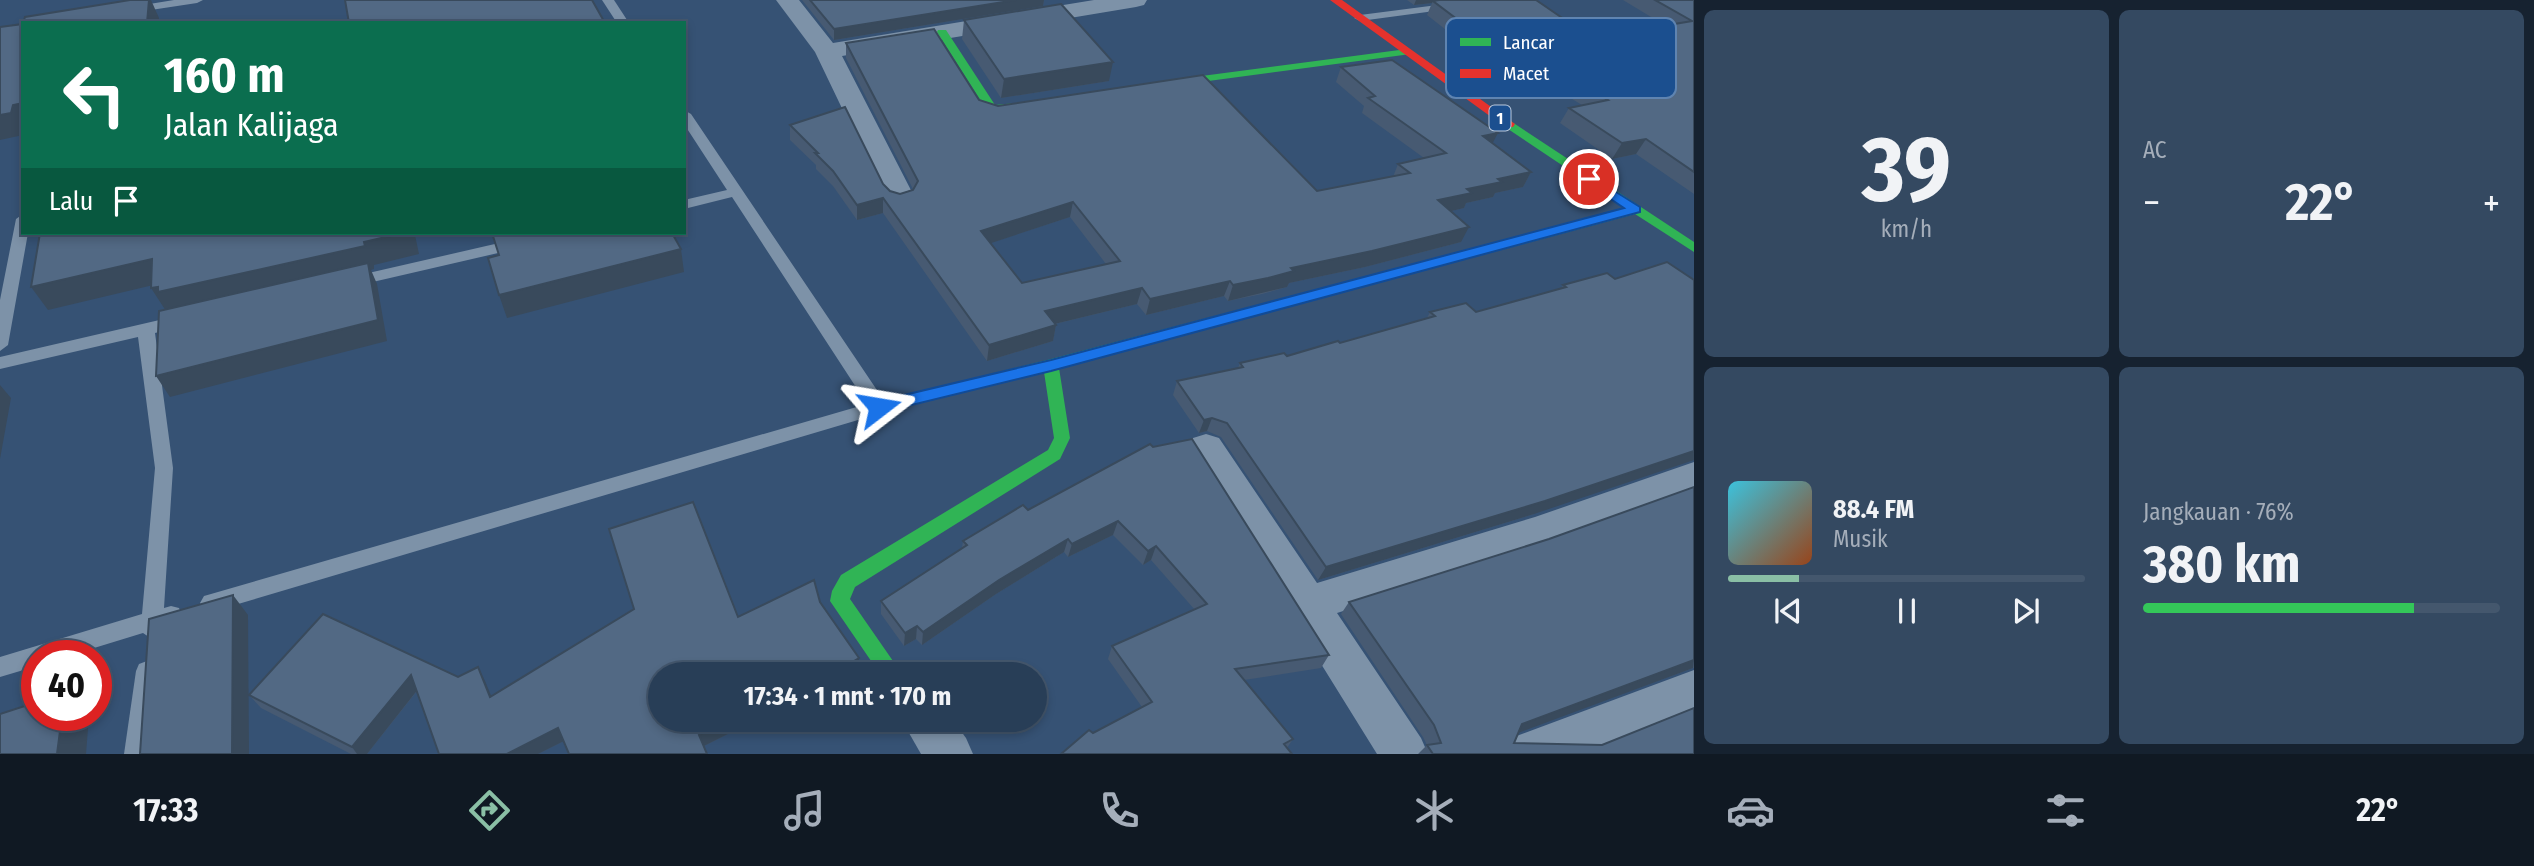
<!DOCTYPE html>
<html lang="id">
<head>
<meta charset="utf-8">
<style>
  :root { --surface:#283e57; --page:#344961; --text:#f1f3f6; --muted:#a5aeba; --line:#44576d; --accent:#8abfa5 }
  body { margin:0; font-family:"Fira Sans Condensed",sans-serif; background:var(--page); color:var(--text); height:100vh; display:flex; flex-direction:column; font-size:26px; white-space:nowrap }
  * { box-sizing:border-box; margin:0 }
  p { font-size:23px; color:var(--muted) }
  .icon { flex:none; width:38px; height:38px; fill:none; stroke:currentColor; stroke-width:2; stroke-linecap:round; stroke-linejoin:round }
  .map { position:relative; flex:1; overflow:hidden }
  .sheet { display:flex; flex-direction:column; gap:10px; padding:10px; background:#162230; width:840px }
  .sheet>* { flex:none }
  .guide { position:absolute; left:21px; top:21px; width:665px; height:214px; border-radius:0px; box-shadow:0 4px 10px #0003,0 0 0 2px var(--line); background:#0b6e4f; color:#fff; overflow:hidden }
  .speed { position:absolute; left:21px; top:640px; display:flex; gap:14px; font-size:35px; font-weight:700; text-align:center }
  .speed>* { display:grid; place-content:center; width:91px; height:91px; border-radius:50%; background:var(--surface); box-shadow:0 4px 10px #0003,0 0 0 2px var(--line); line-height:1 }
  .speed .limit { border:10px solid #d22; background:#fff; color:#111 }
  .pin { position:absolute; display:grid; place-items:center; width:60px; height:60px; color:#fff; margin:-30px; border:4px solid #fff; border-radius:50%; box-shadow:0 2px 7px #0007 }
  .me { position:absolute; width:77px; margin:-38px; rotate:76deg; stroke-linejoin:round; filter:drop-shadow(0 0 5px #0008) }
  .turn { display:flex; align-items:center; gap:24px; height:147px; padding:0 28px; font-size:32px }
  .turn .icon { width:91px; height:91px; stroke-width:2.5 }
  .turn b { display:block; font-size:49px; line-height:60px }
  .then { display:flex; align-items:center; height:66px; padding:0 28px; background:#0003; gap:14px; font-size:26px }
  .big { font-size:52px; font-weight:700; line-height:1.1 }
  .sheet .card { flex:1; display:flex; flex-direction:column; justify-content:center; gap:10px; min-width:0; padding:0 24px; border-radius:10px; background:var(--page) }
  .sheet .dial { align-items:center; gap:0 }
  .dial b { font-size:91px; line-height:1 }
  .song { display:flex; align-items:center; gap:21px }
  .cover { width:84px; height:84px; border-radius:10px; background:linear-gradient(135deg,hsl(190 70% 55%),hsl(20 70% 35%)) }
  .played { height:7px; border-radius:4px; background:linear-gradient(90deg,var(--accent) 20%,var(--line) 20%) }
  .keys { display:flex; justify-content:space-around; direction:ltr }
  .heat { display:flex; justify-content:space-between; align-items:center; font-size:38px; direction:ltr }
  .charge { height:10px; border-radius:5px; background:linear-gradient(90deg,#34c759 76%,var(--line) 0) }
  .sheet .tiles { flex:1; display:grid; gap:10px; grid-template-columns:repeat(2,1fr) }
  .trip { position:absolute; left:648px; top:662px; width:399px; height:70px; border-radius:35px; background:var(--surface); box-shadow:0 4px 10px #0003,0 0 0 2px var(--line); font-weight:700; line-height:70px; text-align:center }
  .dock { display:flex; height:112px; justify-content:space-around; align-items:center; background:#101923; color:var(--muted) }
  .dock .icon { width:49px; height:49px }
  .dock .current { color:var(--accent) }
  .dock b { font-size:32px; color:var(--text) }
  main { display:flex; flex:1; min-height:0 }
  .map>svg:first-child { display:block }
  .lines { fill:none; stroke-linecap:round; stroke-linejoin:round }
  .lane { fill:#7d92a8; fill-rule:evenodd }
  .street { fill:#7d92a8; fill-rule:evenodd }
  .fast { fill:#30b455; fill-rule:evenodd }
  .jam { fill:#e5322d; fill-rule:evenodd }
  .wall { fill:#475a72; fill-rule:evenodd }
  .shaded-wall { fill:#394a5c }
  .building { fill:#526984; stroke:#394a5c; stroke-width:2; fill-rule:evenodd }
  .route { fill:#1a73e8; stroke:#114b97; stroke-width:2 }
  .labels { text-anchor:middle; stroke-width:7; stroke-linejoin:round; paint-order:stroke }
  .shield { fill:#1b4f8f; stroke:#bbcadd; stroke-width:2 }
  .shield-label { font-size:16px; font-weight:bold; fill:#fff }
  .key { fill:#1b4f8f; stroke:#5f84b1; stroke-width:2 }
  .key-label { font-size:19px; fill:#fff }
</style>
</head>
<body>
<main>
<div class="map">
<svg width="1694" height="754" viewBox="0 0 1694 754">
  <rect width="100%" height="100%" fill="#365274"/>
  <g class="lines">
    <!-- lane -->
    <g class="lane">
      <path d="M 174,0 L 203,0 L 197,3 L 131,13 L 125,10 L 131,7 Z"/>
      <path d="M 602,0 L 614,0 L 629,23 L 617,23 Z"/>
      <path d="M 1453,3 L 1457,4 L 1457,8 L 1360,21 L 1354,18 L 1360,15 Z"/>
      <path d="M 684,110 L 691,114 L 885,402 L 888,407 L 885,412 L 211,612 L 204,610 L 200,603 L 204,596 L 211,594 L 867,404 L 732,197 L 684,209 L 684,200 L 727,190 L 684,124 Z"/>
      <path d="M 23,214 L 23,233 L 28,233 L 8,345 L 0,351 L 0,300 L 16,219 Z"/>
      <path d="M 543,233 L 571,233 L 563,238 L 351,287 L 343,282 L 351,277 Z"/>
      <path d="M 181,315 L 187,317 L 189,321 L 187,325 L 155,333 L 173,468 L 164,608 L 171,606 L 179,608 L 182,615 L 179,622 L 163,627 L 160,636 L 152,639 L 143,633 L 68,656 L 37,656 L 37,666 L 0,677 L 0,657 L 142,614 L 155,468 L 138,337 L 0,369 L 0,357 Z"/>
      <path d="M 147,661 L 155,664 L 158,671 L 148,754 L 124,754 L 136,671 L 139,664 Z"/>
    </g>
    <!-- street -->
    <g class="street">
      <path d="M 776,0 L 799,0 L 833,43 L 1094,0 L 1147,0 L 1144,5 L 1136,7 L 842,56 L 915,198 L 910,204 L 900,207 L 890,204 L 885,198 L 815,52 Z"/>
      <path d="M 1206,434 L 1219,438 L 1317,583 L 1535,517 L 1694,462 L 1694,493 L 1537,550 L 1337,613 L 1421,738 L 1428,754 L 1377,754 L 1187,448 L 1193,438 Z"/>
      <path d="M 1694,670 L 1694,712 L 1587,754 L 1504,754 L 1511,738 Z"/>
      <path d="M 901,719 L 952,719 L 966,738 L 973,754 L 921,754 Z"/>
    </g>
    <!-- fast -->
    <g class="fast">
      <path d="M 938,30 L 946,30 L 995,105 L 1034,101 L 1040,105 L 1038,107 L 988,112 L 937,32 Z"/>
      <path d="M 1407,49 L 1412,52 L 1411,54 L 1156,88 L 1150,85 L 1156,82 Z"/>
      <path d="M 1509,120 L 1694,242 L 1694,252 L 1635,214 L 1059,368 L 1070,438 L 1060,459 L 855,587 L 850,599 L 902,674 L 880,674 L 830,601 L 832,591 L 841,575 L 1048,450 L 1054,438 L 1044,372 L 879,413 L 873,411 L 871,407 L 873,403 L 1051,359 L 1626,208 L 1505,127 L 1505,121 Z"/>
    </g>
    <!-- jam -->
    <path class="jam" d="M 1330,0 L 1342,0 L 1515,124 L 1513,127 L 1505,127 Z"/>
  </g>
  <!-- wall -->
  <g class="wall">
    <path d="M 802,0 L 1044,0 L 1043,6 L 834,40 Z"/>
    <path d="M 1407,0 L 1536,0 L 1590,37 L 1609,35 L 1666,26 L 1623,0 L 1694,0 L 1694,194 L 1636,154 L 1612,159 L 1560,123 L 1569,108 L 1582,105 L 1508,60 L 1487,62 L 1427,15 L 1432,3 L 1414,5 Z"/>
    <path d="M 964,20 L 1109,81 L 1001,98 L 962,39 Z"/>
    <path d="M 846,43 L 979,100 L 998,106 L 1317,191 L 1393,177 L 1398,164 L 1424,158 L 1362,113 L 1364,106 L 1336,82 L 1341,67 L 1493,143 L 1531,172 L 1523,187 L 1495,193 L 1493,197 L 1466,203 L 1464,208 L 1451,211 L 1461,242 L 1365,267 L 1289,283 L 1287,287 L 1262,294 L 1228,301 L 1224,296 L 1146,315 L 1137,304 L 1055,324 L 1056,325 L 1053,341 L 987,361 L 883,213 L 857,220 L 833,186 L 816,169 L 816,165 L 790,140 L 790,125 L 883,184 L 890,191 L 900,194 L 913,189 L 846,58 ZM 1070,217 L 1106,264 L 1022,283 L 990,243 Z"/>
    <path d="M 1607,273 L 1534,514 L 1318,580 L 1221,437 L 1207,431 L 1199,433 L 1173,395 L 1177,381 L 1238,368 L 1240,363 L 1287,356 L 1340,343 L 1427,318 L 1430,312 L 1476,312 L 1561,289 L 1563,285 Z"/>
    <path d="M 1150,444 L 1329,655 L 1321,668 L 1244,680 L 1293,739 L 1287,748 L 1093,733 L 1142,707 L 1108,659 L 1112,646 L 1195,610 L 1151,560 L 1143,565 L 1113,535 L 1068,557 L 1064,552 L 996,594 L 922,645 L 916,639 L 904,646 L 881,614 L 881,601 L 962,548 L 963,541 L 1028,510 Z"/>
    <path d="M 1694,487 L 1694,668 L 1693,668 L 1518,732 L 1514,743 L 1694,754 L 1418,754 L 1427,745 L 1423,737 L 1341,614 L 1349,602 L 1549,539 Z"/>
    <path d="M 820,602 L 859,672 L 855,674 L 660,674 L 660,719 L 758,719 L 704,746 L 564,741 L 538,754 L 439,754 L 417,691 L 367,754 L 351,754 L 261,708 L 249,695 L 458,677 L 478,667 L 491,696 L 738,617 Z"/>
  </g>
  <!-- shaded-wall -->
  <g class="shaded-wall">
    <path d="M 149,0 L 151,0 L 159,18 L 159,23 L 147,23 Z"/>
    <path d="M 1016,0 L 1044,0 L 1043,6 L 834,40 L 834,29 Z"/>
    <path d="M 1416,0 L 1455,0 L 1433,1 L 1432,3 L 1414,5 Z"/>
    <path d="M 1516,45 L 1508,60 L 1487,62 L 1494,47 Z"/>
    <path d="M 1113,62 L 1109,81 L 1001,98 L 1004,79 Z"/>
    <path d="M 23,103 L 23,135 L 0,140 L 0,115 L 13,105 Z"/>
    <path d="M 1498,133 L 1490,148 L 1483,136 Z"/>
    <path d="M 1646,139 L 1636,154 L 1612,159 L 1622,143 Z"/>
    <path d="M 1531,172 L 1523,187 L 1495,193 L 1493,197 L 1466,203 L 1464,208 L 1430,216 L 1438,200 L 1467,189 L 1498,179 Z"/>
    <path d="M 883,198 L 883,213 L 857,220 L 857,205 Z"/>
    <path d="M 1073,202 L 1070,217 L 979,247 L 981,231 Z"/>
    <path d="M 1469,227 L 1461,242 L 1365,267 L 1289,283 L 1287,287 L 1228,301 L 1233,285 L 1291,268 Z"/>
    <path d="M 403,233 L 426,233 L 415,235 L 419,254 L 374,265 L 374,269 L 371,270 L 377,284 L 387,341 L 170,397 L 156,376 L 166,311 L 151,288 Z"/>
    <path d="M 681,249 L 684,272 L 507,318 L 499,295 Z"/>
    <path d="M 152,259 L 166,282 L 48,310 L 31,287 Z"/>
    <path d="M 1230,281 L 1224,296 L 1146,315 L 1150,299 Z"/>
    <path d="M 1142,288 L 1137,304 L 1042,327 L 1045,311 Z"/>
    <path d="M 1056,325 L 1053,341 L 987,361 L 989,345 Z"/>
    <path d="M 0,385 L 11,398 L 0,459 Z"/>
    <path d="M 1212,418 L 1207,431 L 1199,433 L 1204,420 Z"/>
    <path d="M 1694,451 L 1694,460 L 1534,514 L 1318,580 L 1326,567 Z"/>
    <path d="M 1118,521 L 1113,535 L 1068,557 L 1072,544 Z"/>
    <path d="M 1068,539 L 1064,552 L 996,594 L 922,645 L 923,632 L 999,580 Z"/>
    <path d="M 1156,546 L 1151,560 L 1143,565 L 1148,551 Z"/>
    <path d="M 233,595 L 248,615 L 249,754 L 232,754 Z"/>
    <path d="M 917,626 L 916,639 L 904,646 L 905,633 Z"/>
    <path d="M 859,658 L 859,672 L 855,674 L 832,674 Z"/>
    <path d="M 1694,660 L 1693,668 L 1510,736 L 1522,724 Z"/>
    <path d="M 478,667 L 485,681 L 497,710 L 490,697 Z"/>
    <path d="M 411,675 L 419,688 L 367,754 L 357,754 L 352,747 Z"/>
    <path d="M 62,716 L 89,716 L 86,754 L 57,754 Z"/>
    <path d="M 730,719 L 758,719 L 702,747 L 699,735 Z"/>
    <path d="M 558,728 L 564,741 L 538,754 L 507,754 Z"/>
  </g>
  <!-- building -->
  <g class="building">
    <path d="M 130,0 L 149,0 L 147,23 L 23,23 L 25,17 Z"/>
    <path d="M 345,0 L 592,0 L 605,23 L 349,23 Z"/>
    <path d="M 810,0 L 1016,0 L 834,29 Z"/>
    <path d="M 1439,0 L 1536,0 L 1590,37 L 1609,35 L 1692,21 L 1655,0 L 1694,0 L 1694,172 L 1646,139 L 1622,143 L 1569,108 L 1608,100 L 1516,45 L 1494,47 L 1433,1 Z"/>
    <path d="M 1061,4 L 1113,62 L 1004,79 L 964,20 Z"/>
    <path d="M 23,24 L 23,103 L 13,105 L 11,113 L 0,115 L 0,27 Z"/>
    <path d="M 934,29 L 979,100 L 998,106 L 1203,75 L 1317,191 L 1410,173 L 1398,164 L 1446,153 L 1368,98 L 1375,96 L 1341,67 L 1392,60 L 1498,133 L 1483,136 L 1531,172 L 1498,179 L 1502,182 L 1467,189 L 1472,193 L 1438,200 L 1469,227 L 1372,251 L 1291,268 L 1294,271 L 1268,278 L 1233,285 L 1230,281 L 1150,299 L 1142,288 L 1045,311 L 1056,325 L 989,345 L 883,198 L 857,205 L 833,171 L 815,153 L 818,153 L 790,125 L 845,107 L 883,184 L 890,191 L 900,194 L 913,190 L 918,181 L 846,43 ZM 1073,202 L 1120,261 L 1022,283 L 981,231 Z"/>
    <path d="M 40,233 L 403,233 L 364,242 L 365,246 L 158,292 L 158,287 L 151,288 L 152,259 L 31,287 Z"/>
    <path d="M 492,233 L 580,233 L 581,235 L 589,233 L 672,233 L 681,249 L 499,295 L 488,258 L 499,255 Z"/>
    <path d="M 1667,262 L 1694,280 L 1694,451 L 1545,501 L 1326,567 L 1227,423 L 1212,418 L 1204,420 L 1177,381 L 1243,367 L 1240,363 L 1284,353 L 1287,356 L 1338,341 L 1340,343 L 1435,316 L 1430,312 L 1466,303 L 1476,312 L 1566,287 L 1563,285 L 1607,273 L 1615,279 Z"/>
    <path d="M 368,263 L 378,320 L 156,376 L 159,311 Z"/>
    <path d="M 1192,439 L 1329,655 L 1235,669 L 1293,739 L 1284,744 L 1292,754 L 1061,754 L 1089,730 L 1093,733 L 1152,702 L 1112,646 L 1207,604 L 1156,546 L 1148,551 L 1118,521 L 1072,544 L 1068,539 L 999,580 L 923,632 L 917,626 L 905,633 L 881,601 L 967,545 L 963,541 L 1023,505 L 1028,510 L 1150,444 L 1153,447 Z"/>
    <path d="M 1694,487 L 1694,660 L 1522,724 L 1514,743 L 1602,745 L 1694,708 L 1694,754 L 1433,754 L 1427,745 L 1441,743 L 1434,725 L 1349,602 L 1549,539 Z"/>
    <path d="M 693,502 L 738,617 L 814,580 L 820,602 L 859,658 L 832,674 L 660,674 L 660,719 L 730,719 L 699,735 L 707,754 L 569,754 L 558,728 L 507,754 L 439,754 L 411,675 L 352,747 L 249,695 L 323,614 L 458,677 L 478,667 L 490,697 L 634,609 L 609,529 Z"/>
    <path d="M 233,595 L 232,754 L 140,754 L 149,619 Z"/>
    <path d="M 37,702 L 37,716 L 62,716 L 57,754 L 0,754 L 0,714 Z"/>
  </g>
  <!-- route -->
  <path class="route" d="M 1589,175 L 1640,207 L 1640,212 L 1051,371 L 879,413 L 871,407 L 879,401 L 1051,360 L 1624,208 L 1584,181 L 1584,176 Z"/>
  <g class="labels">
    <!-- shield labels -->
    <rect class="shield" x="1489.5" y="105.5" width="21" height="25" rx="5"/>
    <g class="shield-label">
      <text x="1500" y="124">1</text>
    </g>
  </g>
  <!-- legend -->
  <rect x="1446" y="18" width="230" height="80" rx="10" class="key"/>
  <rect x="1460" y="38" width="31" height="8" fill="#30b455"/>
  <rect x="1460" y="69" width="31" height="9" fill="#e5322d"/>
  <g class="key-label">
    <text x="1503" y="49">Lancar</text>
    <text x="1503" y="80">Macet</text>
  </g>
</svg>
<div class="speed"><div class="limit">40</div></div>
<div class="pin" style="left:1589px;top:179px;background:#d93025"><svg class="icon" aria-label="arrive" viewBox="0 0 24 24"><path d="M6 21V4h12l-3 4 3 4H6"/></svg></div>
<svg class="me" style="left:879px;top:407px" viewBox="-20 -20 40 40"><path d="M0-17L14 15 0 8-14 15z" fill="#1a73e8" stroke="#fff" stroke-width="4"/></svg>
<div class="trip">17:34 · 1 mnt · 170 m</div>
<div class="guide">
<div class="turn"><svg class="icon" aria-label="left" viewBox="0 0 24 24"><path d="M17 20v-9H6M10 6l-5 5 5 5"/></svg><div><b>160 m</b>Jalan Kalijaga</div></div>
<div class="then">Lalu<svg class="icon" aria-label="arrive" viewBox="0 0 24 24"><path d="M6 21V4h12l-3 4 3 4H6"/></svg></div>
</div>
</div>
<section class="sheet">
<div class="tiles">
<div class="card dial"><b>39</b><p>km/h</p></div>
<div class="card"><p>AC</p>
<div class="heat"><a>−</a><b class="big">22°</b><a>+</a></div>
</div>
<div class="card">
<div class="song"><i class="cover"></i><div><b>88.4 FM</b><p>Musik</p></div></div>
<div class="played"></div>
<div class="keys"><svg class="icon" aria-label="previous" viewBox="0 0 24 24"><path d="M18 5L8 12l10 7zM5 5v14"/></svg><svg class="icon" aria-label="pause" viewBox="0 0 24 24"><path d="M8 5v14M16 5v14"/></svg><svg class="icon" aria-label="next" viewBox="0 0 24 24"><path d="M6 5l10 7-10 7zM19 5v14"/></svg></div>
</div>
<div class="card"><p>Jangkauan · 76%</p><b class="big">380 km</b><div class="charge"></div></div>
</div>
</section>
</main>
<nav class="dock">
<b>17:33</b>
<svg class="icon current" aria-label="directions" viewBox="0 0 24 24"><path d="M12 3l9 9-9 9-9-9zM9 14v-3h6M13 9l2 2-2 2"/></svg>
<svg class="icon" aria-label="music" viewBox="0 0 24 24"><path d="M9 18V5l10-2v13"/><circle cx="6" cy="18" r="3"/><circle cx="16" cy="16" r="3"/></svg>
<svg class="icon" aria-label="phone" viewBox="0 0 24 24"><path d="M5 4h4l2 5-3 2q2 4 5 5l2-3 5 2v4C11 20 4 13 5 4z"/></svg>
<svg class="icon" aria-label="climate" viewBox="0 0 24 24"><path d="M12 3v18M4 7l16 10M4 17L20 7"/></svg>
<svg class="icon" aria-label="car" viewBox="0 0 24 24"><path d="M5 17H2v-5l4-1 3-4h7l3 4 3 1v5h-3M9 17h6M6 11h13"/><circle cx="7" cy="17" r="2"/><circle cx="17" cy="17" r="2"/></svg>
<svg class="icon" aria-label="filters" viewBox="0 0 24 24"><path d="M4 7h16M4 17h16"/><circle cx="9" cy="7" r="2"/><circle cx="15" cy="17" r="2"/></svg>
<b>22°</b>
</nav>
</body>
</html>
